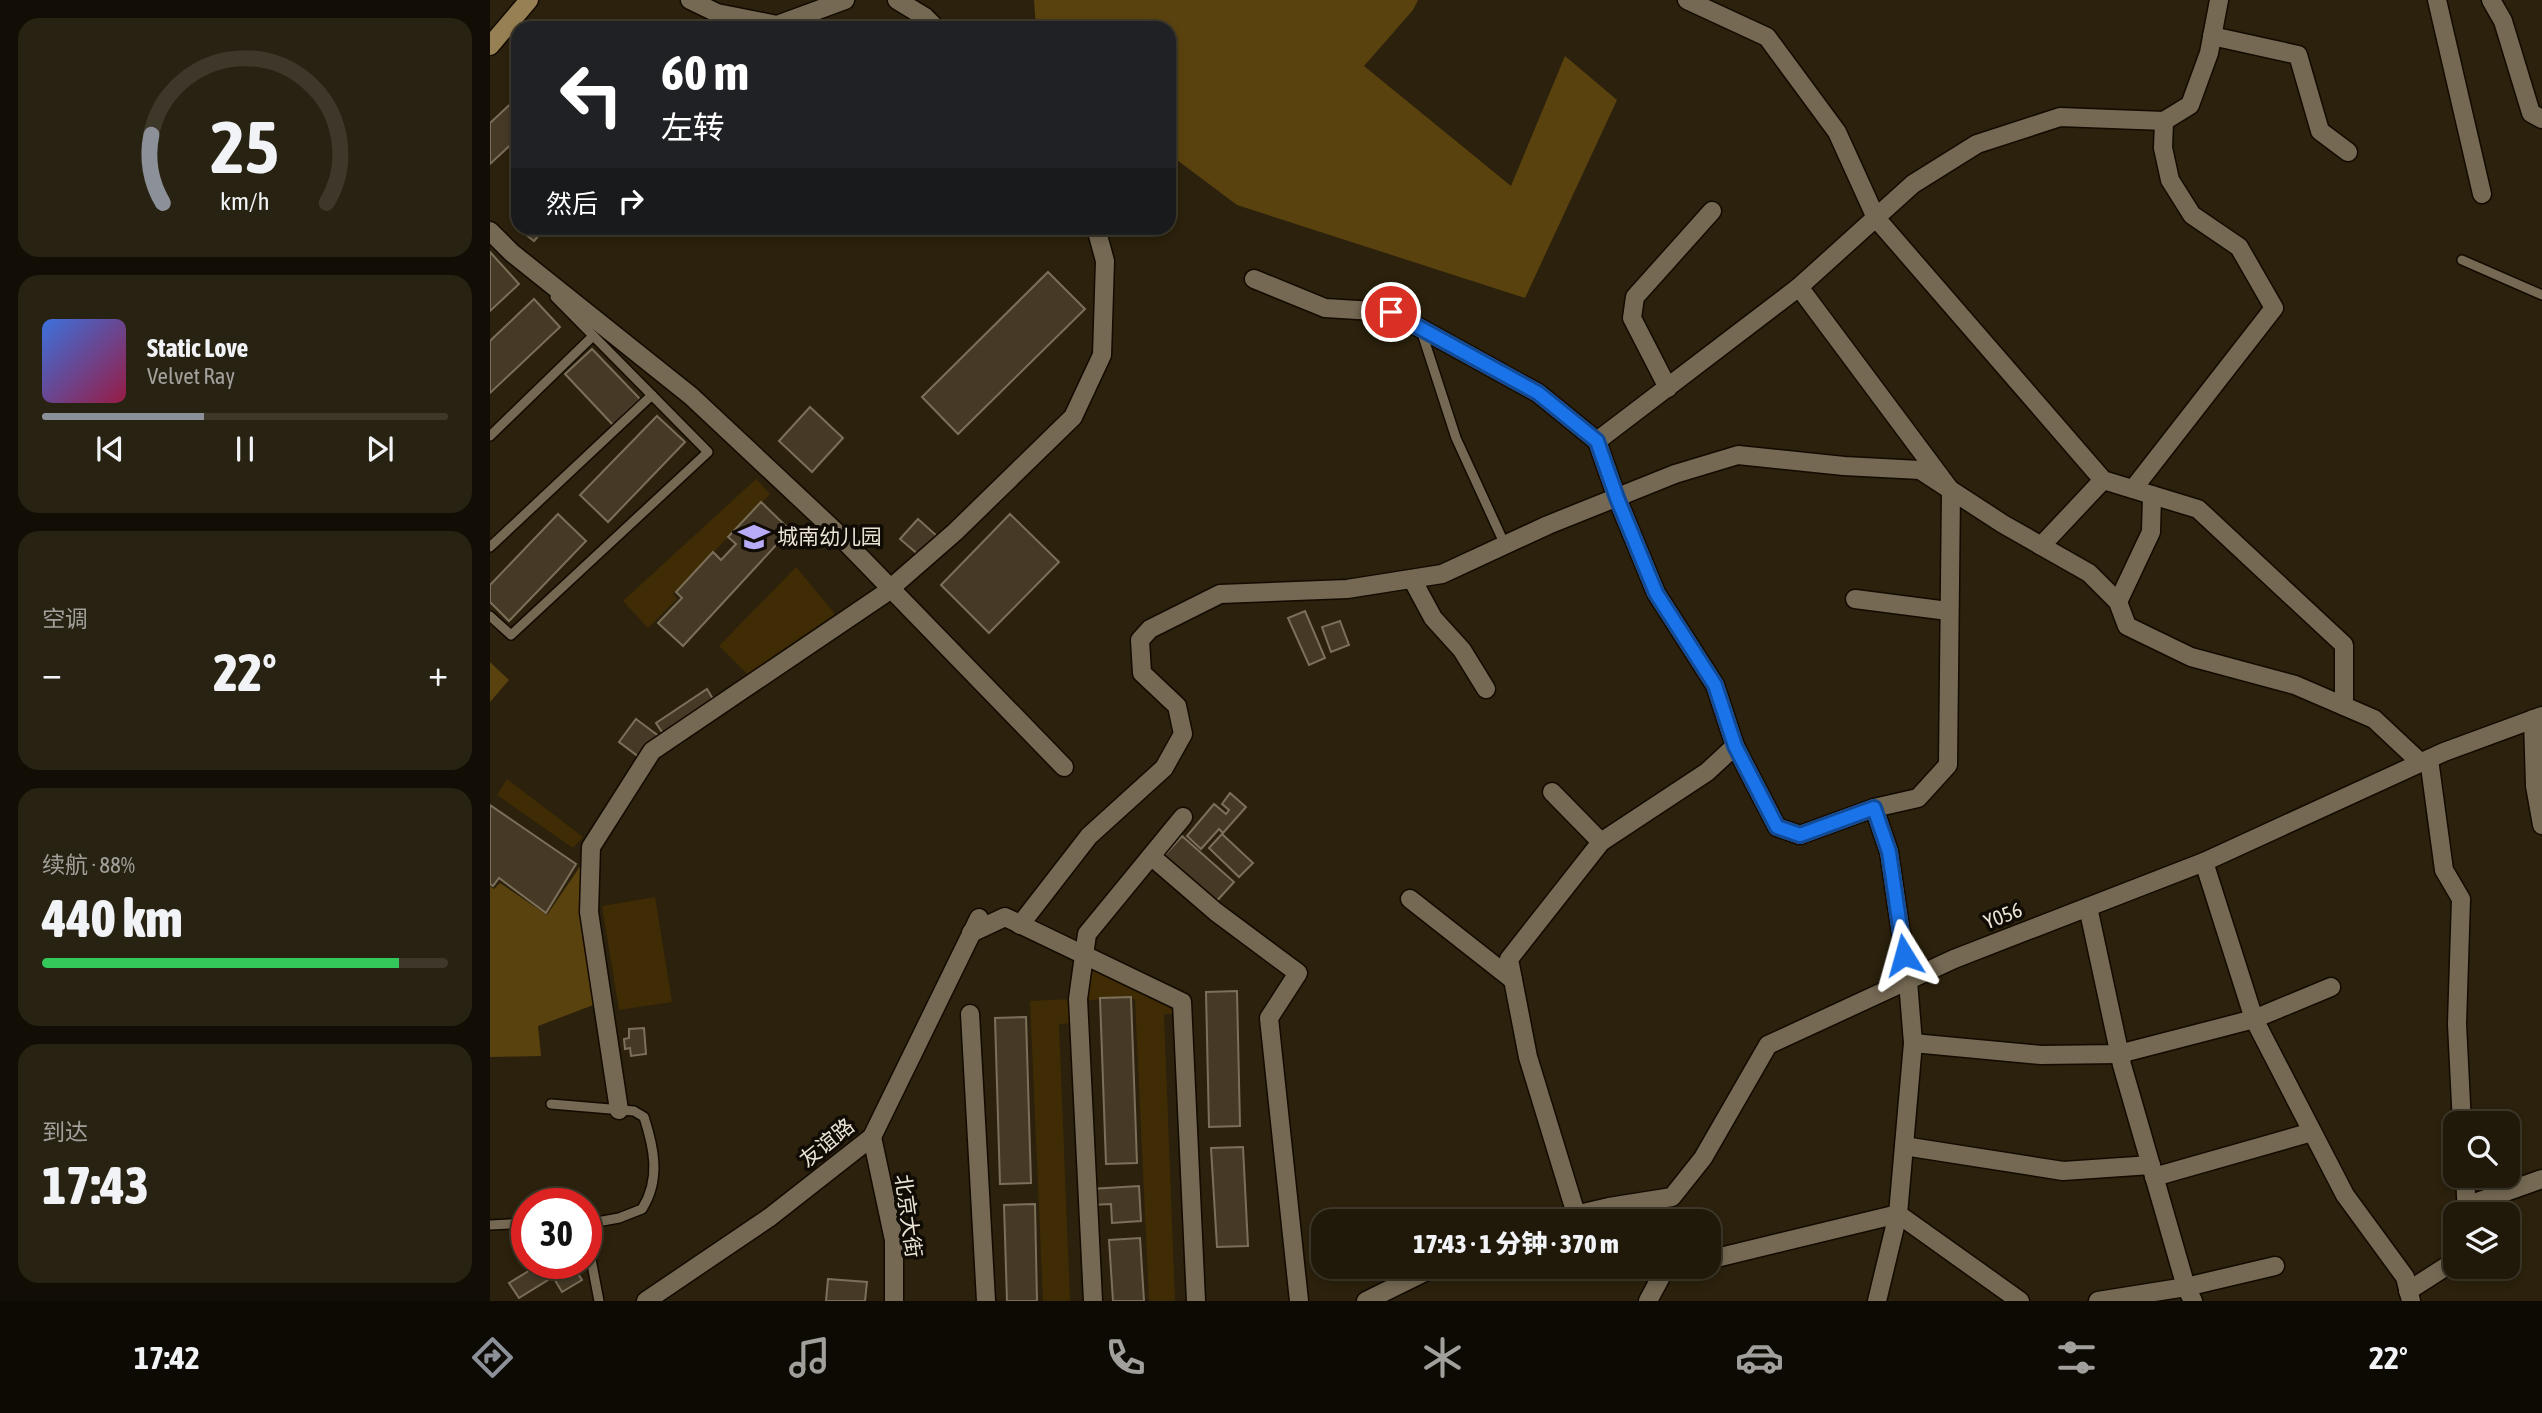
<!DOCTYPE html>
<html lang="zh">
<head>
<meta charset="utf-8">
<style>
  :root { --surface:#201909; --page:#282212; --text:#f1f3f6; --muted:#a2a09c; --line:#3d382a; --accent:#8c9099 }
  body { margin:0; font-family:"Asap Condensed","Noto Sans SC",sans-serif; background:var(--page); color:var(--text); height:100vh; display:flex; flex-direction:column; font-size:26px; white-space:nowrap }
  * { box-sizing:border-box; margin:0 }
  p { font-size:23px; color:var(--muted) }
  .icon { flex:none; width:38px; height:38px; fill:none; stroke:currentColor; stroke-width:2; stroke-linecap:round; stroke-linejoin:round }
  .map { position:relative; flex:1; overflow:hidden }
  .drawer { display:flex; flex-direction:column; gap:18px; padding:18px; background:#120e05; width:490px }
  .drawer>* { flex:none }
  .top-card { position:absolute; left:21px; top:21px; width:665px; height:214px; border-radius:21px; box-shadow:0 4px 10px #0003,0 0 0 2px var(--line); background:#202124; color:#fff; overflow:hidden }
  .tools { position:absolute; left:1953px; top:1111px; display:grid; gap:14px }
  .tools a { display:grid; place-items:center; width:77px; height:77px; border-radius:14px; background:var(--surface); box-shadow:0 4px 10px #0003,0 0 0 2px var(--line); font-size:35px }
  .speed { position:absolute; left:21px; top:1188px; display:flex; gap:14px; font-size:35px; font-weight:700; text-align:center }
  .speed>* { display:grid; place-content:center; width:91px; height:91px; border-radius:50%; background:var(--surface); box-shadow:0 4px 10px #0003,0 0 0 2px var(--line); line-height:1 }
  .speed .limit { border:10px solid #d22; background:#fff; color:#111 }
  .pin { position:absolute; display:grid; place-items:center; width:60px; height:60px; color:#fff; margin:-30px; border:4px solid #fff; border-radius:50%; box-shadow:0 2px 7px #0007 }
  .me { position:absolute; width:77px; margin:-38px; rotate:352deg; stroke-linejoin:round; filter:drop-shadow(0 0 5px #0008) }
  .turn { display:flex; align-items:center; gap:24px; height:147px; padding:0 35px; font-size:32px }
  .turn .icon { width:91px; height:91px; stroke-width:2.5 }
  .turn b { display:block; font-size:49px; line-height:60px }
  .then { display:flex; align-items:center; height:66px; padding:0 35px; background:#0003; gap:14px; font-size:26px }
  .big { font-size:52px; font-weight:800; line-height:1.1 }
  .drawer .widget { flex:1; display:flex; flex-direction:column; justify-content:center; gap:10px; min-width:0; padding:0 24px; border-radius:21px; background:var(--page) }
  .drawer .dial { align-items:center; gap:0 }
  .dial svg { height:182px; overflow:visible; fill:none; stroke:var(--line); stroke-width:7; stroke-linecap:round; text-anchor:middle }
  .dial text { fill:var(--text); stroke:none }
  .song { display:flex; align-items:center; gap:21px }
  .cover { width:84px; height:84px; border-radius:10px; background:linear-gradient(135deg,hsl(220 70% 55%),hsl(340 70% 35%)) }
  .played { height:7px; border-radius:4px; background:linear-gradient(90deg,var(--accent) 40%,var(--line) 40%) }
  .keys { display:flex; justify-content:space-around; direction:ltr }
  .heat { display:flex; justify-content:space-between; align-items:center; font-size:38px; direction:ltr }
  .charge { height:10px; border-radius:5px; background:linear-gradient(90deg,#34c759 88%,var(--line) 0) }
  .trip { position:absolute; left:821px; top:1209px; width:410px; height:70px; border-radius:21px; background:var(--surface); box-shadow:0 4px 10px #0003,0 0 0 2px var(--line); font-weight:800; line-height:70px; text-align:center }
  .dock { display:flex; height:112px; justify-content:space-around; align-items:center; background:#0d0a04; color:var(--muted) }
  .dock .icon { width:49px; height:49px }
  .dock .selected { color:var(--accent) }
  .dock b { font-size:32px; color:var(--text) }
  main { display:flex; flex:1; min-height:0 }
  .map>svg:first-child { display:block }
  .green { fill:#3f2c04 }
  .forest { fill:#5a420f }
  .building { fill:#463a26; stroke:#7c705a; stroke-width:2 }
  .lines { fill:none; stroke-linecap:round; stroke-linejoin:round }
  .service-casing { stroke:#130a00; stroke-width:12 }
  .minor-casing { stroke:#130a00; stroke-width:21 }
  .tertiary-casing { stroke:#130a00; stroke-width:21 }
  .secondary-casing { stroke:#130a00; stroke-width:21 }
  .service { stroke:#756953; stroke-width:9 }
  .minor { stroke:#756953; stroke-width:18 }
  .tertiary { stroke:#756953; stroke-width:18 }
  .secondary { stroke:#968054; stroke-width:18 }
  .route-casing { stroke:#114b97; stroke-width:18 }
  .route { stroke:#1a73e8; stroke-width:12 }
  .labels { text-anchor:middle; stroke-width:7; stroke-linejoin:round; paint-order:stroke }
  .poi-label { font-size:21px; fill:#eae3d6; stroke:#100b04; text-anchor:start }
  .street-label { font-size:21px; fill:#eae3d6; stroke:#100b04 }
</style>
</head>
<body>
<main>
<section class="drawer">
<div class="widget dial"><svg viewBox="0 0 100 80">
<path d="M14 69A42 42 0 1 1 86 69"/>
<path d="M14 69A42 42 0 0 1 9 39" stroke="#8c9099"/>
<text x="50" y="56" font-size="32" font-weight="700">25</text>
<text x="50" y="72" font-size="11">km/h</text>
</svg></div>
<div class="widget">
<div class="song"><i class="cover"></i><div><b>Static Love</b><p>Velvet Ray</p></div></div>
<div class="played"></div>
<div class="keys"><svg class="icon" aria-label="previous" viewBox="0 0 24 24"><path d="M18 5L8 12l10 7zM5 5v14"/></svg><svg class="icon" aria-label="pause" viewBox="0 0 24 24"><path d="M8 5v14M16 5v14"/></svg><svg class="icon" aria-label="next" viewBox="0 0 24 24"><path d="M6 5l10 7-10 7zM19 5v14"/></svg></div>
</div>
<div class="widget"><p>空调</p>
<div class="heat"><a>−</a><b class="big">22°</b><a>+</a></div>
</div>
<div class="widget"><p>续航 · 88%</p><b class="big">440 km</b><div class="charge"></div></div>
<div class="widget"><p>到达</p><b class="big">17:43</b></div>
</section>
<div class="map">
<svg width="2052" height="1301" viewBox="0 0 2052 1301">
  <rect width="100%" height="100%" fill="#2b210c"/>
  <!-- green -->
  <g class="green">
    <path d="M 266,479 L 280,494 L 183,594 L 187,599 L 158,628 L 133,601 Z"/>
    <path d="M 306,567 L 345,614 L 257,674 L 229,646 Z"/>
    <path d="M 17,779 L 93,837 L 83,848 L 7,795 Z"/>
    <path d="M 165,897 L 182,1002 L 129,1010 L 112,906 Z"/>
    <path d="M 606,969 L 676,1003 L 687,1014 L 674,1014 L 685,1301 L 659,1301 L 645,999 L 596,1000 L 598,972 Z"/>
    <path d="M 581,999 L 581,1023 L 569,1024 L 580,1301 L 553,1301 L 540,1001 Z"/>
  </g>
  <!-- forest -->
  <g class="forest">
    <path d="M 544,0 L 928,0 L 923,10 L 874,66 L 1021,186 L 1075,56 L 1127,100 L 1035,298 L 747,205 L 679,154 L 679,28 L 546,28 Z"/>
    <path d="M 0,662 L 19,680 L 0,702 Z"/>
    <path d="M 91,865 L 106,1004 L 48,1026 L 51,1056 L 0,1057 L 0,886 L 4,889 L 10,883 L 57,915 Z"/>
  </g>
  <!-- building -->
  <g class="building">
    <path d="M 28,97 L 28,138 L 0,164 L 0,123 Z"/>
    <path d="M 28,225 L 28,228 L 55,228 L 44,241 L 26,227 Z"/>
    <path d="M 0,252 L 29,284 L 0,311 Z"/>
    <path d="M 558,272 L 595,309 L 468,434 L 432,397 Z"/>
    <path d="M 44,299 L 70,327 L 0,393 L 0,341 Z"/>
    <path d="M 102,349 L 150,399 L 123,425 L 75,374 Z"/>
    <path d="M 320,407 L 353,438 L 322,472 L 289,441 Z"/>
    <path d="M 167,416 L 195,442 L 118,522 L 90,495 Z"/>
    <path d="M 271,502 L 300,530 L 193,646 L 168,623 L 192,598 L 186,592 L 223,552 L 231,560 L 246,544 L 238,537 Z"/>
    <path d="M 68,514 L 96,541 L 19,621 L 0,602 L 0,585 Z"/>
    <path d="M 520,514 L 569,562 L 499,633 L 451,585 Z"/>
    <path d="M 428,519 L 447,536 L 430,556 L 410,539 Z"/>
    <path d="M 815,611 L 835,658 L 819,665 L 798,618 Z"/>
    <path d="M 850,621 L 859,645 L 841,652 L 832,627 Z"/>
    <path d="M 217,689 L 226,704 L 176,738 L 166,723 Z"/>
    <path d="M 146,719 L 170,737 L 153,760 L 129,742 Z"/>
    <path d="M 740,793 L 756,807 L 733,833 L 729,829 L 711,849 L 697,836 L 724,804 L 736,814 L 739,810 L 732,804 Z"/>
    <path d="M 0,805 L 86,864 L 56,913 L 9,878 L 3,886 L 0,884 Z"/>
    <path d="M 732,834 L 763,863 L 749,877 L 719,848 Z"/>
    <path d="M 692,836 L 744,882 L 724,904 L 672,858 Z"/>
    <path d="M 747,991 L 750,1126 L 719,1127 L 716,992 Z"/>
    <path d="M 641,997 L 647,1163 L 616,1164 L 610,998 Z"/>
    <path d="M 536,1017 L 541,1183 L 510,1184 L 505,1018 Z"/>
    <path d="M 154,1028 L 156,1054 L 141,1056 L 140,1048 L 135,1049 L 134,1039 L 139,1038 L 139,1029 Z"/>
    <path d="M 753,1147 L 758,1246 L 727,1247 L 721,1148 Z"/>
    <path d="M 649,1186 L 651,1221 L 622,1223 L 621,1204 L 601,1205 L 600,1189 Z"/>
    <path d="M 545,1204 L 547,1301 L 517,1301 L 514,1205 Z"/>
    <path d="M 650,1238 L 654,1301 L 623,1301 L 619,1240 Z"/>
    <path d="M 50,1264 L 82,1264 L 92,1280 L 72,1292 L 63,1277 L 29,1298 L 19,1283 Z"/>
    <path d="M 338,1279 L 377,1282 L 375,1301 L 336,1301 Z"/>
  </g>
  <g class="lines">
    <defs>
      <g id="service">
        <path d="M 1972,260 L 2052,295"/>
        <path d="M 931,330 L 966,438 L 1015,545"/>
        <path d="M 0,436 L 103,336"/>
        <path d="M 0,547 L 162,395"/>
        <path d="M 0,616 L 21,635 L 218,452 L 65,297"/>
        <path d="M 61,1104 L 144,1111 L 154,1117 C 164,1148 171,1179 152,1209 L 129,1218 L 96,1224"/>
        <path d="M 0,1225 L 37,1223"/>
        <path d="M 96,1233 L 109,1301"/>
      </g>
      <g id="minor">
        <path d="M 200,0 L 227,13 L 287,25 L 355,0"/>
        <path d="M 407,0 L 435,17 L 446,28"/>
        <path d="M 1197,0 L 1277,37 L 1347,132 L 1386,218 L 1613,480 L 1708,509 L 1854,645 L 1854,706"/>
        <path d="M 1947,0 L 1992,194"/>
        <path d="M 2001,0 L 2013,21 L 2041,113 L 2052,119"/>
        <path d="M 1722,36 L 1808,55 L 1830,131 L 1858,152"/>
        <path d="M 0,231 L 22,253 L 201,396 L 344,530 L 574,767"/>
        <path d="M 764,279 L 835,308 L 901,312 L 1048,393 L 1107,441 L 1127,498 L 1166,593 L 1225,685 L 1245,746 L 1217,772 L 1111,842 L 1019,959 L 1038,1057 L 1086,1214 L 1097,1222"/>
        <path d="M 1309,287 L 1461,491 L 1458,765 L 1428,798 L 1384,808"/>
        <path d="M 1178,388 L 1142,318 L 1145,297 L 1222,211"/>
        <path d="M 1107,441 L 1309,287 L 1423,184 L 1487,144 L 1570,117 L 1674,121 L 1700,105 L 1719,53 L 1729,0"/>
        <path d="M 1643,489 L 1784,308 L 1749,247 L 1702,215 L 1680,180 L 1673,148 L 1674,121"/>
        <path d="M 1551,546 L 1613,480"/>
        <path d="M 922,579 L 943,618 L 972,650 L 996,689"/>
        <path d="M 1365,599 L 1458,611"/>
        <path d="M 1628,602 L 1661,532 L 1662,495"/>
        <path d="M 2043,719 L 2045,786 L 2052,825"/>
        <path d="M 1245,746 L 1287,827 L 1310,835 L 1384,808 L 1399,852 L 1418,981 L 1423,1043 L 1408,1214 L 1530,1301"/>
        <path d="M 1939,759 L 1954,870 L 1971,899 L 1967,1024 L 1972,1124"/>
        <path d="M 1062,792 L 1111,842"/>
        <path d="M 661,856 L 726,912 L 808,973 L 779,1018 L 809,1301"/>
        <path d="M 1714,862 L 1764,1019 L 1855,1195 L 1915,1277 L 1921,1301"/>
        <path d="M 920,899 L 1023,980"/>
        <path d="M 1598,907 L 1632,1065 L 1696,1287 L 1703,1301"/>
        <path d="M 530,925 L 599,836 L 674,768 L 693,734 L 687,706 L 652,673 L 650,640 L 660,629 L 730,594 L 857,589 L 952,574 L 1058,525 L 1185,474 L 1248,455 L 1354,466 L 1430,470 L 1513,524 L 1599,573 L 1628,602 L 1637,626 L 1701,657 L 1805,685 L 1884,719 L 1931,763"/>
        <path d="M 481,933 L 515,917 L 692,1002 L 706,1301"/>
        <path d="M 480,1014 L 496,1301"/>
        <path d="M 1423,1043 L 1551,1055 L 1629,1054 L 1764,1019 L 1841,987"/>
        <path d="M 129,1110 L 99,912 L 101,847 L 162,751 L 394,594 L 465,532 L 583,417 L 612,355 L 615,261 L 606,228"/>
        <path d="M 1414,1146 L 1573,1171 L 1661,1165"/>
        <path d="M 1975,1176 L 1977,1214"/>
        <path d="M 1664,1177 L 1822,1132"/>
        <path d="M 1976,1206 L 2052,1179"/>
        <path d="M 1218,1260 L 1408,1214 L 1387,1301"/>
        <path d="M 1918,1291 L 1960,1264 L 1965,1252"/>
        <path d="M 603,1301 L 588,999 L 597,934 L 693,817"/>
        <path d="M 1158,1301 L 1174,1271 L 1167,1267"/>
        <path d="M 1608,1301 L 1696,1287 L 1785,1266"/>
      </g>
      <g id="tertiary">
        <path d="M 382,1137 L 404,1240 L 404,1301"/>
        <path d="M 1055,1222 L 1119,1207 L 1182,1197 L 1213,1158 L 1278,1045 L 1464,959 L 1714,862 L 1954,752 L 2052,716"/>
        <path d="M 156,1301 L 280,1217 L 382,1137 L 489,918"/>
        <path d="M 876,1301 L 945,1267"/>
      </g>
      <path id="secondary" d="M 0,46 L 39,0"/>
    </defs>
    <!-- service casing -->
    <use href="#service" class="service-casing"/>
    <!-- minor casing -->
    <use href="#minor" class="minor-casing"/>
    <!-- tertiary casing -->
    <use href="#tertiary" class="tertiary-casing"/>
    <!-- secondary casing -->
    <use href="#secondary" class="secondary-casing"/>
    <!-- service -->
    <use href="#service" class="service"/>
    <!-- minor -->
    <use href="#minor" class="minor"/>
    <!-- tertiary -->
    <use href="#tertiary" class="tertiary"/>
    <!-- secondary -->
    <use href="#secondary" class="secondary"/>
  </g>
  <g class="lines">
    <defs>
      <path id="route" d="M 901,312 L 1048,393 L 1107,441 L 1127,498 L 1166,593 L 1225,685 L 1245,746 L 1287,827 L 1310,835 L 1384,808 L 1399,852 L 1414,955"/>
    </defs>
    <!-- route casing -->
    <use href="#route" class="route-casing"/>
    <!-- route -->
    <use href="#route" class="route"/>
  </g>
  <!-- icons -->
  <defs>
    <symbol id="school-bare" viewBox="-9 -9 18 18"><path d="M0-5L7-2L0 1L-7-2ZM-4 1L0 2.5L4 1V4Q0 6-4 4Z" fill="#b8abf7" stroke="#100b04" stroke-width="2.5" paint-order="stroke"/></symbol>
  </defs>
  <g fill-rule="evenodd">
    <use href="#school-bare" x="242" y="515" width="44" height="44"/>
  </g>
  <g class="labels">
    <!-- poi labels -->
    <g class="poi-label">
      <text x="287" y="544">城南幼儿园</text>
    </g>
    <!-- street labels -->
    <g class="street-label">
      <text transform="translate(1513 916) rotate(-21)" y="7">Y056</text>
      <text transform="translate(337 1143) rotate(-39)" y="7">友谊路</text>
      <text transform="translate(418 1216) rotate(82)" y="7">北京大街</text>
    </g>
  </g>
</svg>
<div class="tools">
<a><svg class="icon" aria-label="search" viewBox="0 0 24 24"><circle cx="10" cy="10" r="6"/><path d="M15 15l6 6"/></svg></a>
<a><svg class="icon" aria-label="layers" viewBox="0 0 24 24"><path d="M12 4l9 5-9 5-9-5zM3 14l9 5 9-5"/></svg></a>
</div>
<div class="speed"><div class="limit">30</div></div>
<div class="pin" style="left:901px;top:312px;background:#d93025"><svg class="icon" aria-label="arrive" viewBox="0 0 24 24"><path d="M6 21V4h12l-3 4 3 4H6"/></svg></div>
<svg class="me" style="left:1414px;top:955px" viewBox="-20 -20 40 40"><path d="M0-17L14 15 0 8-14 15z" fill="#1a73e8" stroke="#fff" stroke-width="4"/></svg>
<div class="trip">17:43 · 1 分钟 · 370 m</div>
<div class="top-card">
<div class="turn"><svg class="icon" aria-label="left" viewBox="0 0 24 24"><path d="M17 20v-9H6M10 6l-5 5 5 5"/></svg><div><b>60 m</b>左转</div></div>
<div class="then">然后<svg class="icon" aria-label="right" viewBox="0 0 24 24"><path d="M7 20v-9h11M14 6l5 5-5 5"/></svg></div>
</div>
</div>
</main>
<nav class="dock">
<b>17:42</b>
<svg class="icon selected" aria-label="directions" viewBox="0 0 24 24"><path d="M12 3l9 9-9 9-9-9zM9 14v-3h6M13 9l2 2-2 2"/></svg>
<svg class="icon" aria-label="music" viewBox="0 0 24 24"><path d="M9 18V5l10-2v13"/><circle cx="6" cy="18" r="3"/><circle cx="16" cy="16" r="3"/></svg>
<svg class="icon" aria-label="phone" viewBox="0 0 24 24"><path d="M5 4h4l2 5-3 2q2 4 5 5l2-3 5 2v4C11 20 4 13 5 4z"/></svg>
<svg class="icon" aria-label="climate" viewBox="0 0 24 24"><path d="M12 3v18M4 7l16 10M4 17L20 7"/></svg>
<svg class="icon" aria-label="car" viewBox="0 0 24 24"><path d="M5 17H2v-5l4-1 3-4h7l3 4 3 1v5h-3M9 17h6M6 11h13"/><circle cx="7" cy="17" r="2"/><circle cx="17" cy="17" r="2"/></svg>
<svg class="icon" aria-label="filters" viewBox="0 0 24 24"><path d="M4 7h16M4 17h16"/><circle cx="9" cy="7" r="2"/><circle cx="15" cy="17" r="2"/></svg>
<b>22°</b>
</nav>
</body>
</html>
